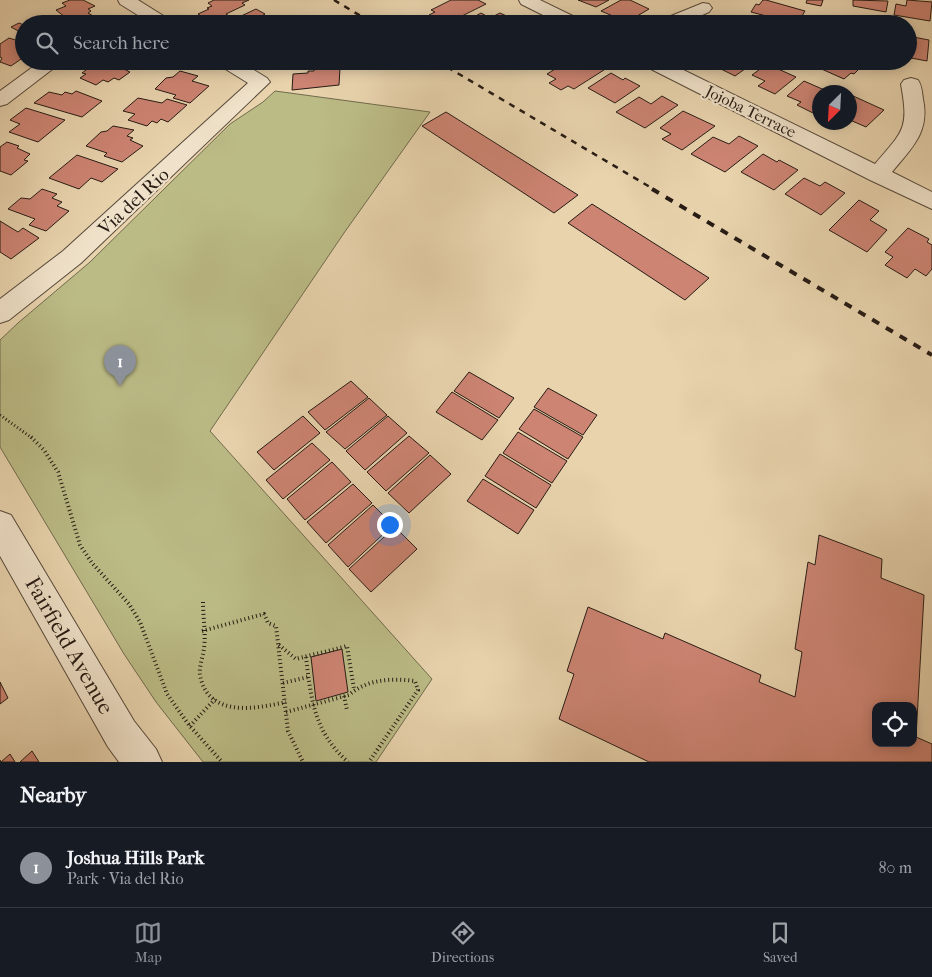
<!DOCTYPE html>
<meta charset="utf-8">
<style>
:root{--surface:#171b24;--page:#242831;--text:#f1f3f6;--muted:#9ea1a6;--line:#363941;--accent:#8c9099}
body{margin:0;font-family:"IM FELL French Canon",serif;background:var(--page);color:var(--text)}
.controls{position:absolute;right:15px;bottom:15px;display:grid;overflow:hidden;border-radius:10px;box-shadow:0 2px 12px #0003}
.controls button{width:45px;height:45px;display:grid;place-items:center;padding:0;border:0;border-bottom:1px solid var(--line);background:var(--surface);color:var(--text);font:25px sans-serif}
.compass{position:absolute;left:812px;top:85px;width:45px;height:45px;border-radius:50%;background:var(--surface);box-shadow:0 2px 12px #0003;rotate:204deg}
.you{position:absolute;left:389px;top:524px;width:18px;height:18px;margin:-12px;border:4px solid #fff;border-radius:50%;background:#1a73e8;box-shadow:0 0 0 8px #1a73e833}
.badge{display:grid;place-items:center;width:32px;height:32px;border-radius:50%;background:var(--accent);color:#fff;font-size:16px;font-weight:700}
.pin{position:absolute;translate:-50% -41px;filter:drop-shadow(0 1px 2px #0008)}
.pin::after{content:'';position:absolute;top:26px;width:18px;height:15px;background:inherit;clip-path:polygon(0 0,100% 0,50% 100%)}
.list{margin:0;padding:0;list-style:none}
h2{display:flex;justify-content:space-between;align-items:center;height:65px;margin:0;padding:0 20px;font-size:21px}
h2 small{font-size:16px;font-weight:400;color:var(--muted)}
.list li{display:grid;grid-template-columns:32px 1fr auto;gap:15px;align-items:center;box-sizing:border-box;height:80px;padding:0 20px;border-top:1px solid var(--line)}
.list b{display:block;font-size:19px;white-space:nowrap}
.list p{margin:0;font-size:16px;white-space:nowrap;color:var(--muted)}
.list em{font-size:16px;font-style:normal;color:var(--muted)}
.icon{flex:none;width:28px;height:28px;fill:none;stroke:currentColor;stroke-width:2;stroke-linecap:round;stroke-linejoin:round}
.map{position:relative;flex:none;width:932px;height:762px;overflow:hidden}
.search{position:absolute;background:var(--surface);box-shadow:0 2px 12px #0003;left:15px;right:15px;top:15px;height:55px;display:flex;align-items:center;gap:12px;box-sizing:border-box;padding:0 18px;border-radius:28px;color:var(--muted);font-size:19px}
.sheet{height:145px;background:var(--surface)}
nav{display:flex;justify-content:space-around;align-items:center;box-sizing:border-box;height:70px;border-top:1px solid var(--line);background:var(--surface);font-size:14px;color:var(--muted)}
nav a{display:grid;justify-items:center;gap:2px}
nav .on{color:var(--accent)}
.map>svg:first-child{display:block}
.green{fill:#bbbb86;stroke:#706b4d}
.building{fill:#cd8473;stroke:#261b14;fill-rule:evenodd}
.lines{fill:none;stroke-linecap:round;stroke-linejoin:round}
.street-casing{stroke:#56493a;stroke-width:2}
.path-far1{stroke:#261b14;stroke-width:3;stroke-dasharray:1 2.5;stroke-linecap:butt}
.path{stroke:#261b14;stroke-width:4;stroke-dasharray:1 3;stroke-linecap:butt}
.street{fill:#f0e2ca;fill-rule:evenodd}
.rail-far1{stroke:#261b14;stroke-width:2.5;stroke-dasharray:6 6;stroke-linecap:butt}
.rail{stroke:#261b14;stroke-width:4;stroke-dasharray:8 8;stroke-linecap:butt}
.labels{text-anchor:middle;stroke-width:4.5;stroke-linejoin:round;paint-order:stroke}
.far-street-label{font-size:16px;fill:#261b14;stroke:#f0e2ca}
.street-label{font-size:19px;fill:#261b14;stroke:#f0e2ca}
.near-street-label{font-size:22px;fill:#261b14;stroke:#f0e2ca}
</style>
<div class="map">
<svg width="932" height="762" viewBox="0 0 932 762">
<rect width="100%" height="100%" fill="#e8d3ad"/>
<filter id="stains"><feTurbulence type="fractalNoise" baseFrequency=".004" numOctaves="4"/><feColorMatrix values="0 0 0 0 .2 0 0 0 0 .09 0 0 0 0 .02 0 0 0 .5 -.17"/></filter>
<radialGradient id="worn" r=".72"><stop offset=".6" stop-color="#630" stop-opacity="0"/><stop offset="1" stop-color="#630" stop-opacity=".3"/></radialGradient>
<path class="green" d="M275 91 430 112 344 233 210 431 432 679 376 762H203L156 702 124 654 0 447V340L18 323 90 262 230 124 263 102Z"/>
<path class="building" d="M70 0H83L95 6 88 9 91 11 88 13 95 17 80 24H74L70 21 56 10 66 6 62 3Z
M214 0H249L242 3 245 5 226 14 229 16 213 23 198 14 209 9 207 8 212 6 208 3Z
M451 0H478L486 4 452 21 445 17 438 21 429 15 435 12 431 10Z
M578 0H609L596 7Z
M621 0H630L649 9 627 22 601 11Z
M763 0H766L805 11 797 24 751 12 756 4 759 5Z
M807 0H823L821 6 806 3Z
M853 0 888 1 886 12 853 6Z
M907 0 932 2 930 21 894 15 896 4 906 6Z
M256 9 265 14 260 17 268 22 265 24H217L233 16 237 18Z
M481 13 490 18 500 13 513 19 505 24H461Z
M43 16 60 24H27Z
M286 18 295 23 274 24 280 22Z
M19 23 24 25V34L11 27Z
M908 36 929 40 927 61 911 58V54L908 53Z
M9 38 22 42 18 44 24 46 22 48 24 49V57L11 66 0 62 2 58 0 57V44Z
M90 61H107L130 72 119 80 114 78 108 82 103 80 96 85 80 78 86 74 82 73 86 70 80 67Z
M135 61H158L148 67Z
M568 61H594L607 68 574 89 568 86 561 90 549 83 556 79 547 74Z
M756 61 735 76 719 68 729 61Z
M811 61H853L862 66 854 74 851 73 844 79 808 63Z
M767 64 796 77 775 94 758 86 765 81 752 75Z
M328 65 340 68 339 85 292 90 293 74 308 73V71H314L315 66Z
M180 71 198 76 192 81 209 86 190 103 173 98 176 95 155 89 166 78 173 77Z
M611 73 623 80 625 78 640 86 615 103 588 88Z
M804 81 829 92H820V109L815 114 797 105 801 102 787 96Z
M76 91 102 101 82 117 34 103 49 92 62 95 65 92 72 94Z
M851 95 884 110 866 127 850 120Z
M662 96 678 105 645 128 616 112 639 97 651 104Z
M138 98 162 103 167 99 187 105 168 122 161 119 157 123 152 121 147 126 128 120 135 114 123 111Z
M26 108 65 120 38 142 9 132 20 124 10 120Z
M683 111 715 126 682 150 662 139 671 134 660 128Z
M446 112 578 195 554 213 422 126Z
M113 126 134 130 127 136 133 138 130 140 143 146 122 162 104 156 107 153 86 146 101 132 107 131Z
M739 136 758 146 725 172 691 154 713 137 729 144Z
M7 142 19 146 17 148 30 154 24 160 28 161 11 175 0 171V147Z
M763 154 777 162 779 160 798 170 774 190 741 172Z
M77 155 118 169 102 182 91 178 79 189 49 178Z
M804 178 820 186 825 182 845 193 821 215 785 194Z
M42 189 57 194 52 198 62 202 57 206 69 211 46 231 29 225 35 219 8 209 21 198 30 199Z
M859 200 879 211 870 220 887 230 867 252 829 230Z
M592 204 709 278 685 300 568 223Z
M0 221 18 232 23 228 39 238 11 259 0 252Z
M908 228 929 239 927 242 932 245V269L926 276 915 269 907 278 885 265 893 257 885 252Z
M469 372 514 398 499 418 454 391Z
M351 381 368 397 325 430 308 412Z
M548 388 597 415 583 435 534 407Z
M452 392 498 420 482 440 436 412Z
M369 398 387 415 345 449 326 432Z
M534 409 583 437 568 459 519 429Z
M303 416 320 433 274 470 257 452Z
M388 416 407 433 365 470 346 451Z
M518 432 567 461 552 483 503 453Z
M409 436 429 453 386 491 367 472Z
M312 443 330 460 283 499 266 480Z
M500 454 551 485 536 508 485 476Z
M430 455 451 474 409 513 388 493Z
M332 462 351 482 305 520 287 499Z
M483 479 534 510 518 534 467 501Z
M353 484 372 503 326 543 307 522Z
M373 505 393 525 348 567 328 545Z
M395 527 417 549 371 592 349 569Z
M819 535 882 559 881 578 924 595 916 737 932 744V762H649L559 719 574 674 567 671 588 607 663 639 665 633 761 675 759 682 795 697 802 652 795 649 808 562 815 565ZM876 706H913V743H876Z
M342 649 348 692 316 701 311 657Z
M0 682 8 698 0 704Z
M32 751 39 762H20Z
M10 754 15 762H0V760L1 762Z"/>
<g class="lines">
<defs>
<path id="street" d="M118 0H138L170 20 173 24H152L120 4Z
M519 0H540L581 20 584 24H561L521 4Z
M703 3 709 4 712 8 709 12 682 24H658L661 20Z
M41 61H63L7 104 0 106V91Z
M217 61H239L267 78 270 82 81 263 9 320 0 323V299L63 251 248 83 219 65Z
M641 61H665L875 164C904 130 909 129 901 84L904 80 911 78 918 80C922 86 922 92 923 99 930 132 912 148 892 172L932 192V209L870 180 643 65Z
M0 511 11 515 134 721 156 749 162 762H119L108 747 0 556Z"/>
</defs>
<use href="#street" class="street-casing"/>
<path class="path-far1" d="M0 415 32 438"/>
<path class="path" d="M31 437 44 450 58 472 80 545 92 563 129 604 140 622 167 694 189 725 222 762
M203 602C203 617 206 633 204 648 203 657 199 666 200 675 208 718 255 709 286 702
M202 631 264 614 268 623 276 626 288 731 303 762
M279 645 296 659 347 646 354 689
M306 657C311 699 314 732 348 762
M283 683 308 677
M344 696 347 710
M286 712 349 695C367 679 392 678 415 681L418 690 369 762
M190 726 215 699"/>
<use href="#street" class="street"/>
<path class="rail-far1" d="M334 0 374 24
M437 61 655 190"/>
<path class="rail" d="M652 189 932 355"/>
</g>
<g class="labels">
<g class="far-street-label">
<text transform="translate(751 111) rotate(26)" y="6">Jojoba Terrace</text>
</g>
<g class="street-label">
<text transform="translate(133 201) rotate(-43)" y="7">Via del Rio</text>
</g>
<g class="near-street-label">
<text transform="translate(70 645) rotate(60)" y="8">Fairfield Avenue</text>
</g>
</g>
<rect width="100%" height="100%" filter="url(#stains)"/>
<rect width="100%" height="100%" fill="url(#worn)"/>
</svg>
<div class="controls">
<button><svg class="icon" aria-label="locate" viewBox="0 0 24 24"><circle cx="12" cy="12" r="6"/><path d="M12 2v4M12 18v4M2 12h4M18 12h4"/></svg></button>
</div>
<svg class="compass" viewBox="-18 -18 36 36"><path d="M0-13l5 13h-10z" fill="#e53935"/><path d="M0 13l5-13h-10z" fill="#9ea1a6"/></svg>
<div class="you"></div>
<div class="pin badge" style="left:120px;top:386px">1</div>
<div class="search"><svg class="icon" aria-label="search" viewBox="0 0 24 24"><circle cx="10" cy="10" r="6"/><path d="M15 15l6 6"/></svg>Search here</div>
</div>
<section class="sheet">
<h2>Nearby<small></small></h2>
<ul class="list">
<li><span class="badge">1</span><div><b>Joshua Hills Park</b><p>Park · Via del Rio</p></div><em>80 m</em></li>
</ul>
</section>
<nav>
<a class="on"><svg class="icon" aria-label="map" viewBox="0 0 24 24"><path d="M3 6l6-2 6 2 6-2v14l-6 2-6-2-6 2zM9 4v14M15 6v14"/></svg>Map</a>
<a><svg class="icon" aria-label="directions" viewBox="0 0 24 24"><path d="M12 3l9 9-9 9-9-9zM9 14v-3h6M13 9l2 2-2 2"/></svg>Directions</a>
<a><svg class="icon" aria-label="saved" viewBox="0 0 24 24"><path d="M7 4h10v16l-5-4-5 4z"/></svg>Saved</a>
</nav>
